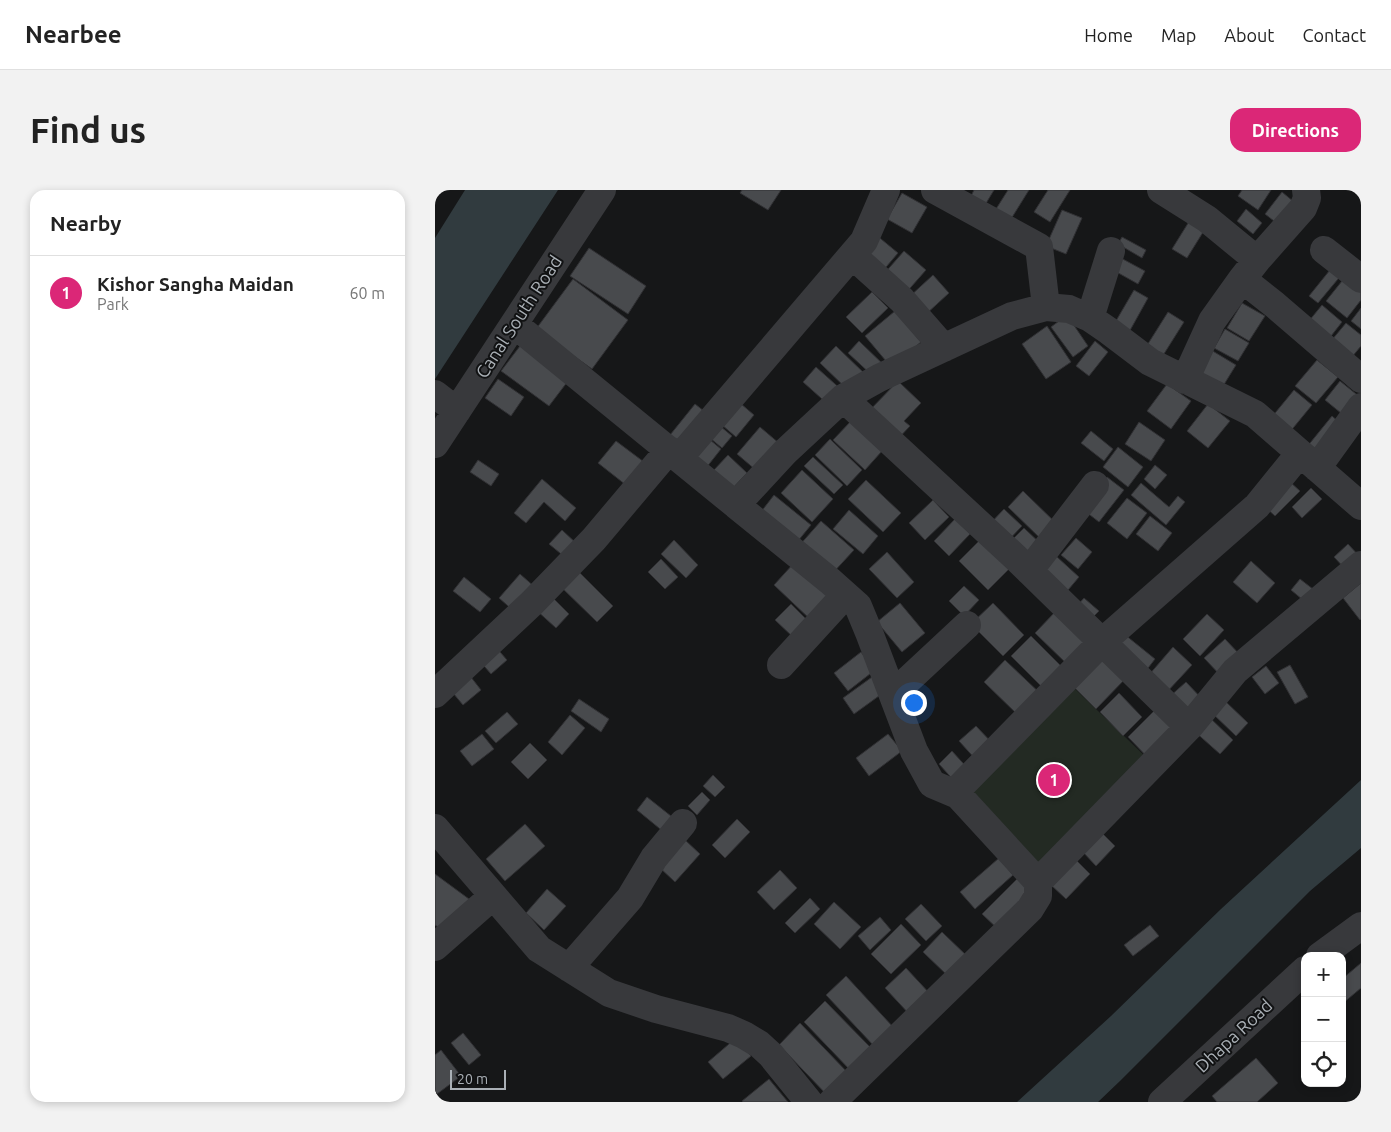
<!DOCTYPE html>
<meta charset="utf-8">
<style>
:root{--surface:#fff;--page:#f2f2f2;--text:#222;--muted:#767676;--line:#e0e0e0;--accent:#db2777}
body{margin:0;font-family:Ubuntu,sans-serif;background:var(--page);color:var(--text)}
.controls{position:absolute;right:15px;bottom:15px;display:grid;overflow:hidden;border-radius:10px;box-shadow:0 2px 8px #0003}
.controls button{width:45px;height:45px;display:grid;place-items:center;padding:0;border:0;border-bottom:1px solid var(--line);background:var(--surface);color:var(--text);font:25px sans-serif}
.scale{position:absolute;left:15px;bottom:12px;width:56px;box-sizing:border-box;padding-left:5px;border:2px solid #aab0b6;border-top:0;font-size:14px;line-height:18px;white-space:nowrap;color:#aab0b6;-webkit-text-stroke:4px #111213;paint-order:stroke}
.you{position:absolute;left:478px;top:512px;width:18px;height:18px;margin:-12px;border:4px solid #fff;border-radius:50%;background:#1a73e8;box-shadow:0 0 0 8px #1a73e833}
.badge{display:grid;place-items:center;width:32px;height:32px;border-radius:50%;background:var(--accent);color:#fff;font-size:16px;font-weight:700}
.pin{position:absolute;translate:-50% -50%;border:2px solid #fff;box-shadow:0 1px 5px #0006}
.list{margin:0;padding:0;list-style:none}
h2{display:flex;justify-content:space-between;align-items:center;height:65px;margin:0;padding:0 20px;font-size:21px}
h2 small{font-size:16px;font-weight:400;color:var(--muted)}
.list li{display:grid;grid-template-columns:32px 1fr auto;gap:15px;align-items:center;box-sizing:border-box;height:75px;padding:0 20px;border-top:1px solid var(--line)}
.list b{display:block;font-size:19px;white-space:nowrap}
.list p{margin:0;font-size:16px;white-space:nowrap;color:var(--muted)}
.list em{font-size:16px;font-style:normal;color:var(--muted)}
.icon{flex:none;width:28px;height:28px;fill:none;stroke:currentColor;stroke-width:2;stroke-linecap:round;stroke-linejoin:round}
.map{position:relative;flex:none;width:926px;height:912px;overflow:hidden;border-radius:15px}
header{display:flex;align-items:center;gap:30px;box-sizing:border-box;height:70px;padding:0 25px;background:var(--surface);border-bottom:1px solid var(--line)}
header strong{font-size:24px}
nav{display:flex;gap:28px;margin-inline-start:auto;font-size:18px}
.intro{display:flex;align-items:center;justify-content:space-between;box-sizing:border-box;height:120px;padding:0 30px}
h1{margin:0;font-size:35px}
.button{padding:12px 22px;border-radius:15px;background:var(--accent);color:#fff;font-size:18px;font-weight:700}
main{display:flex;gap:30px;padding:0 30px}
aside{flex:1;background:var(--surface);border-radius:15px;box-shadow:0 2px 8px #0003}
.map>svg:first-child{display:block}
.green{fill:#232a23}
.water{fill:#313b3f}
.building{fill:#484a4d;stroke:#313134}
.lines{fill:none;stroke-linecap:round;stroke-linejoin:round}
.minor{stroke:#38393c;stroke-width:28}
.labels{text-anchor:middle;stroke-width:4;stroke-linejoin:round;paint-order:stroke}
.street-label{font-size:18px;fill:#aab0b6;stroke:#111213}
</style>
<header>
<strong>Nearbee</strong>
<nav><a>Home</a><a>Map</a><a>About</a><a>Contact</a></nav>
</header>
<div class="intro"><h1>Find us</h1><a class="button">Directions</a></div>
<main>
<aside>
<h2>Nearby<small></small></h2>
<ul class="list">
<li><span class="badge">1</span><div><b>Kishor Sangha Maidan</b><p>Park</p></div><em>60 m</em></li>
</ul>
</aside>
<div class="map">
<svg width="926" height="912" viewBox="0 0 926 912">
<rect width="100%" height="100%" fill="#161718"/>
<path class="green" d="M635 494 715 571 605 690 525 603Z"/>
<path class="water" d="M30 0H123L0 189V48Z
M926 590V658L875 701 685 891 663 912H582L676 826 786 719Z"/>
<path class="building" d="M307 0H346L333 20 305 3Z
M539 0H559L550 15 536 6Z
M573 0H594L576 29 561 19Z
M613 0H635L615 32 599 22Z
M807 0H836L823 20 803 6Z
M847 2 865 17 848 38 830 24Z
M467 3 492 17 477 43 452 29Z
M811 19 827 33 818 44 802 31Z
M627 20 647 28 631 64 611 56Z
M755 30 770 39 752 68 737 59Z
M440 44 463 63 446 83 423 64Z
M687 47 711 60 707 68 683 54Z
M154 58 211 96 193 124 135 86Z
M469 61 491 80 469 105 447 86Z
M684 67 710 81 703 94 678 80Z
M899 75 908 83 883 113 874 106Z
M498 85 514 103 489 126 473 108Z
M911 86 926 97V110L912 128 891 111Z
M138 89 193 130 157 179 101 139Z
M699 100 713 108 693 144 678 136Z
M437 102 453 118 427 143 411 127Z
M807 113 830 126 814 151 792 138Z
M887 115 907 132 889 155 869 137Z
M926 118V139L916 131Z
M460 121 486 152 456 177 430 146Z
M733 122 749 132 727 167 711 157Z
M632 125 653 156 638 167 616 137Z
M911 133 926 145V156L912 173 891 157Z
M612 136 636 172 611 189 587 154Z
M790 139 814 153 803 171 779 158Z
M424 151 451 177 440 188 413 163Z
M660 151 673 162 654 186 641 176Z
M85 156 133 191 114 216 66 181Z
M401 156 430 184 414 201 385 173Z
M776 160 801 175 785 201 760 185Z
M882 170 903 187 881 213 860 196Z
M381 177 409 202 396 217 368 192Z
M63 189 89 207 76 226 50 208Z
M463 191 486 213 469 231 475 236 460 252 431 224Z
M905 191 926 208 912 228 890 210Z
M732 194 756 211 736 239 712 221Z
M859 200 877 215 854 243 836 228Z
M298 207 319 225 301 247 280 229Z
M260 214 274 225 245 261 231 250Z
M773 214 795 231 773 258 752 241Z
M897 226 906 234 880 265 871 258Z
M279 231 297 246 287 258 269 243Z
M416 231 447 261 430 280 398 250Z
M704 232 730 250 716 271 690 254Z
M325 237 345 254 322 281 302 264Z
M656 241 678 259 669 271 646 253Z
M268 244 286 259 271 278 253 264Z
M395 249 427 280 412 296 380 265Z
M181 251 209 272 191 295 163 273Z
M683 257 708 277 693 297 668 277Z
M293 265 312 283 297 299 278 281Z
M378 267 408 295 399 304 369 276Z
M43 270 64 284 56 296 35 282Z
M720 275 732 285 720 299 709 289Z
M367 280 398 309 377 332 346 303Z
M672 287 689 300 664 332 646 318Z
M107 289 141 318 130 331 109 312 91 333 79 323Z
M431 290 466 323 448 342 413 309Z
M854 291 865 301 840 326 829 316Z
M706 293 734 317 743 306 750 312 731 335 696 305Z
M876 298 887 309 867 328 857 317Z
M588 301 625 337 610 353 573 317Z
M339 305 376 335 358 357 322 327Z
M692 308 712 323 692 349 672 333Z
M498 310 514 327 490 350 474 333Z
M569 319 587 336 569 355 551 338Z
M414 320 443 346 428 364 398 339Z
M715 326 737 343 723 361 701 344Z
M520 329 535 344 514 366 499 351Z
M386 331 419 360 395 386 362 358Z
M589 338 607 355 589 374 571 356Z
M127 340 142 354 131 368 114 354Z
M641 348 657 362 643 379 626 365Z
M546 349 575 378 553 400 524 371Z
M239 350 263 375 251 388 226 364Z
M913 354 926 368 913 382 899 367Z
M452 362 479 392 462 408 434 379Z
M621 366 644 387 628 406 604 385Z
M226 369 243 387 230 399 213 382Z
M816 371 840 393 822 413 798 392Z
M359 373 398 408 377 431 339 395Z
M140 378 178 416 162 432 123 394Z
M85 384 102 399 81 423 64 408Z
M29 387 56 409 45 422 18 401Z
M865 389 883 403 874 415 856 400Z
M926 393V429L925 430 908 408Z
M529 396 544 410 529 426 514 411Z
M114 404 134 424 121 438 100 419Z
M649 408 664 421 654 431 640 418Z
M465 413 490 443 467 462 442 432Z
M558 413 589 445 568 466 536 434Z
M356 414 374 432 359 448 340 430Z
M620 422 655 456 635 477 600 443Z
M772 424 789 440 765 466 748 449Z
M689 444 720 469 710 482 678 458Z
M596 446 630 480 610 500 576 466Z
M790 449 808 468 787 487 769 468Z
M59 455 72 470 56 484 43 469Z
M738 457 757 475 731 503 713 486Z
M426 462 440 480 413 501 399 483Z
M671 464 693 486 661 519 639 497Z
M570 470 609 507 587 529 549 492Z
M855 475 873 507 860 514 842 482Z
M831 476 844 493 830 504 817 487Z
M32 482 46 500 28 515 13 497Z
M437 487 448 503 419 524 408 508Z
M751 492 771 513 753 529 733 508Z
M684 503 707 527 688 546 665 522Z
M144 509 174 529 166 542 136 521Z
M789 510 813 533 801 546 777 523Z
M721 519 746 544 717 572 693 547Z
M72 522 83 534 61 553 50 541Z
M135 525 150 538 127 565 113 552Z
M772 525 798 550 785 564 758 540Z
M541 536 560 556 543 572 524 551Z
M47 544 59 559 37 576 25 561Z
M453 544 467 561 434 586 421 568Z
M95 553 112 570 93 589 76 572Z
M517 561 536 582 522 594 504 574Z
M278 585 290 597 280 607 268 596Z
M267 602 275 610 262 625 253 616Z
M212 607 241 630 230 643 202 620Z
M302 629 315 642 290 668 277 655Z
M90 634 110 656 70 691 51 669Z
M666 642 680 656 661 676 647 661Z
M249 649 265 664 240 692 224 677Z
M564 668 578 685 540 719 525 702Z
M640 669 655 684 631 709 616 695Z
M345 680 362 698 339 720 322 702Z
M0 684 34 709 10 742 0 735Z
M584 687 601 705 565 741 547 724Z
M112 699 131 716 109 740 91 723Z
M375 708 385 719 360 743 350 733Z
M399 712 426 737 405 759 379 734Z
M486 714 507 736 491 751 470 729Z
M445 727 456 740 435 760 423 746Z
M466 734 486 755 456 784 436 764Z
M715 735 724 746 698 766 689 755Z
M507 742 533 767 514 787 488 762Z
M926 773V798L907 814V789Z
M471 778 497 806 476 826 450 798Z
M411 786 459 838 439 856 391 805Z
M390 811 438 860 416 881 369 832Z
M365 833 415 885 393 906 344 855Z
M28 843 46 865 34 875 16 853Z
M301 848 316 866 288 889 273 872Z
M6 860 26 886 2 904 0 901V865Z
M821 868 843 893 822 912H782L777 906Z
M334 889 353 912H308L307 911Z"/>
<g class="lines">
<path class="minor" d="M500 0 604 57 611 117
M726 0 772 29 822 70 807 89 840 115 926 189
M889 60 926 89
M417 65 467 110 509 158
M822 70 868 18 872 8 871 0
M655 128 676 61
M79 134 301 315 350 262 408 208 444 188 577 126 611 117 634 119 655 128 674 141 715 172 820 224 926 316
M750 190 777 131 807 89
M0 204 22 221
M408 208 580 367 754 537
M0 254 167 0
M244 268 429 51 451 0
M882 278 926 217
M301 315 395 391 423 416 435 445 479 561 497 594 523 605 603 692V706L595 719 397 912
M594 381 660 295
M346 475 410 405
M0 504 97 413 159 349 234 260
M458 504 532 435
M519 603 667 452 822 316 865 263
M0 638 104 759 174 803 221 819 293 838 309 845 324 854 336 865 374 912
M603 692 754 537 800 481 926 375
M0 757 58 706
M885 766 926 736
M134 778 195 708 219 668 248 633
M727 912 870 780"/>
</g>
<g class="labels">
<g class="street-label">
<text transform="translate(84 127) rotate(-57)" y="6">Canal South Road</text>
<text transform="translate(799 846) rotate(-43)" y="6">Dhapa Road</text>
</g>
</g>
</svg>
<div class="controls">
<button>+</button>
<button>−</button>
<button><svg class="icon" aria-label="locate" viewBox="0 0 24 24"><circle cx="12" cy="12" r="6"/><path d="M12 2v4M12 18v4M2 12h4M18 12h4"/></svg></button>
</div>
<div class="scale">20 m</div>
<div class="you"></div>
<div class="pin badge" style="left:619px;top:590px">1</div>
</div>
</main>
